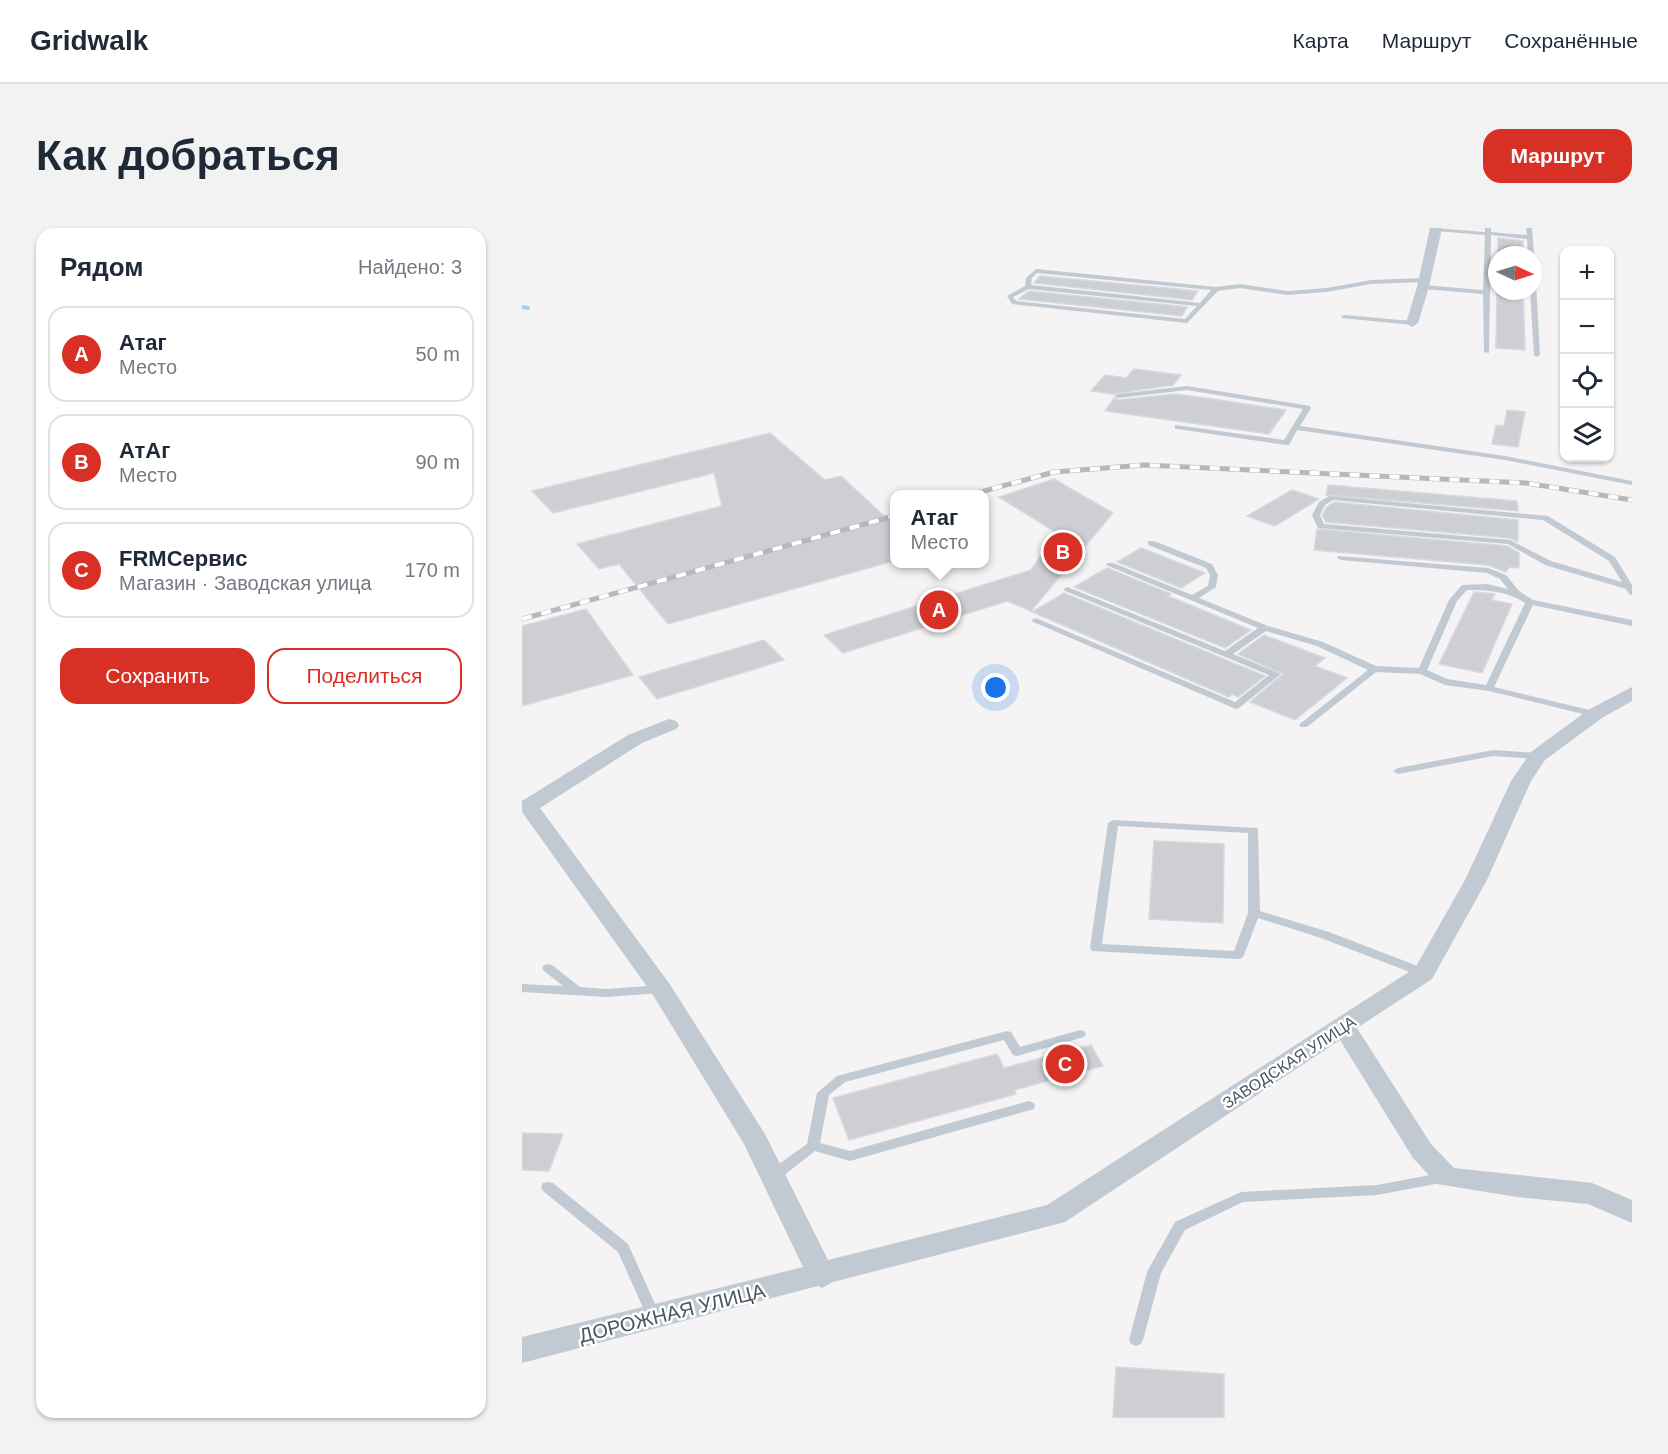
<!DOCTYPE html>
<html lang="ru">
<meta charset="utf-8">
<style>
:root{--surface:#fff;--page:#f2f2f3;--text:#1f2937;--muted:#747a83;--line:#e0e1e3;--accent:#d93025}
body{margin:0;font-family:Arial,sans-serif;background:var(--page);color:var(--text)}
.controls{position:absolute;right:18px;top:18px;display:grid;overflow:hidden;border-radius:12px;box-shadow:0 2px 4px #0004}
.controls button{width:54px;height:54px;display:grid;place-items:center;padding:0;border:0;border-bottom:2px solid var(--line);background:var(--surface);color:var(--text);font:30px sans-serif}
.compass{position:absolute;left:966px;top:18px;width:54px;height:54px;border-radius:50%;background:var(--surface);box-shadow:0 2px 4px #0004;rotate:94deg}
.you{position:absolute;left:474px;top:460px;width:21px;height:21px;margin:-15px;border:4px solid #fff;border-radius:50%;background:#1a73e8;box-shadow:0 0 0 9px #1a73e833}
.badge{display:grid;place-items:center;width:39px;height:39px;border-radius:50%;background:var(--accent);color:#fff;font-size:20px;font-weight:700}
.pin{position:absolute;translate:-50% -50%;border:3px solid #fff;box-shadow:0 2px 6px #0006}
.popup{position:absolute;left:368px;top:262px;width:99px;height:78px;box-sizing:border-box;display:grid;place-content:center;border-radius:12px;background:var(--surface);filter:drop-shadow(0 2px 4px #0005);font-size:20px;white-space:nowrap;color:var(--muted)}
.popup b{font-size:22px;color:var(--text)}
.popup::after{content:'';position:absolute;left:50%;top:100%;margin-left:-12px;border:12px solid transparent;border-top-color:var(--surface)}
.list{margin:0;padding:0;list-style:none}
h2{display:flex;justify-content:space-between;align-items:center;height:78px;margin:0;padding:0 24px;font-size:26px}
h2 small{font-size:20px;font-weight:400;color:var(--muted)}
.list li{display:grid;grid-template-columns:39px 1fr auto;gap:18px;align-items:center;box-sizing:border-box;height:96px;margin:0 12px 12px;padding:0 12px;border:2px solid var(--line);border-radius:18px}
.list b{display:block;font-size:22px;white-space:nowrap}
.list p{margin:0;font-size:20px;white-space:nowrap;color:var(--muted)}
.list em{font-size:20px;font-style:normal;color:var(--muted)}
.actions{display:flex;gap:12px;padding:18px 24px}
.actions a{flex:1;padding:14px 0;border:2px solid var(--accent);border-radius:18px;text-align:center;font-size:21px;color:var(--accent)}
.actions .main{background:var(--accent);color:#fff}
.icon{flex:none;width:33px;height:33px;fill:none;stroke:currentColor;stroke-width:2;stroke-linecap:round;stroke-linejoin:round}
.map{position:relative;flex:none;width:1110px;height:1190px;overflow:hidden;border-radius:18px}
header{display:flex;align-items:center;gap:36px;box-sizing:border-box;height:84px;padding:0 30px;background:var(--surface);border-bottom:2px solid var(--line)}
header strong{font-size:28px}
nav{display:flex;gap:33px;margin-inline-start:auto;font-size:21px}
.intro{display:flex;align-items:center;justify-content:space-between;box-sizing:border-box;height:144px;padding:0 36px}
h1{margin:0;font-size:42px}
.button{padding:15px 27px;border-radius:18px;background:var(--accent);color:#fff;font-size:21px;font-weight:700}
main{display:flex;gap:36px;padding:0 36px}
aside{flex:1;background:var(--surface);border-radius:18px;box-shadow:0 2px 4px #0004}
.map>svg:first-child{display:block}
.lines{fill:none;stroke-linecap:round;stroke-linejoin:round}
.stream{stroke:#90daee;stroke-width:4}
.building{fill:#cdcfd5;stroke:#d7d9de;stroke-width:1.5}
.service{fill:#c1cad2;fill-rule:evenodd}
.minor{fill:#c1cad2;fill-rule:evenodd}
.rail-casing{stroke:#b5b8bd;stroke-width:5}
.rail{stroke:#fff;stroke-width:4;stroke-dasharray:10;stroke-linecap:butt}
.labels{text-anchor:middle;stroke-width:5;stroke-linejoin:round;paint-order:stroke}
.street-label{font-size:16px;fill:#4a5661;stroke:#fff}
.near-street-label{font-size:20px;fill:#4a5661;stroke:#fff}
</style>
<header>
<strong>Gridwalk</strong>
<nav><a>Карта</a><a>Маршрут</a><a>Сохранённые</a></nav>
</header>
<div class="intro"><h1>Как добраться</h1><a class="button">Маршрут</a></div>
<main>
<aside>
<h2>Рядом<small>Найдено: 3</small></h2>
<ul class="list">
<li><span class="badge">A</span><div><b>Атаг</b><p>Место</p></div><em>50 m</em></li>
<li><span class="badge">B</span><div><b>АтАг</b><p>Место</p></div><em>90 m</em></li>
<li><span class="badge">C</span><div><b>FRMСервис</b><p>Магазин · Заводская улица</p></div><em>170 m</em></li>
</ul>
<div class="actions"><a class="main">Сохранить</a><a>Поделиться</a></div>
</aside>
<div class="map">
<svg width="1110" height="1190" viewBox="0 0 1110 1190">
<rect width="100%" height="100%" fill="#f5f3f3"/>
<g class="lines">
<path class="stream" d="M0 79 6 80"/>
</g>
<path class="building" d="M976 10 1001 13V27H976Z
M518 48 676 63 670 72 512 55Z
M507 63 665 79 660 88 497 71Z
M975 63H1001L1003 122 974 120Z
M612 141 659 147 651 157 591 166 569 163 583 147 604 150Z
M653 166 691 171 764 182 747 206 583 183 592 170 596 172Z
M985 182 1003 184 996 219 970 216 974 197 982 198Z
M248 205 303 252 319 248 372 297V333L146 396 97 336 77 341 55 316 200 278 192 245 31 285 10 263Z
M532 251 591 285 509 383 485 373 321 425 302 407 509 342 535 305 477 269Z
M806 257 995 273 996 283 804 267Z
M770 262 797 271 753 298 725 288Z
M812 274 996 292V314L988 310 804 294 800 287 805 279Z
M795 301 985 318 997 325V340L987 339 984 344 966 337 792 322Z
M619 320 683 345 659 360 595 334Z
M585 340 649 366 646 368 729 402 703 420 552 359Z
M952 364 973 366 969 372 990 376 960 445 917 436Z
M542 365 743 448 716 469 710 466 707 469 510 384Z
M64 381 111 447 0 478V398Z
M742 407 803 430 793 438 825 450 773 492 728 474 761 446 716 426Z
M242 412 262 432 135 471 117 449Z
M632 613 702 616 701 695 627 691Z
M569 817 581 838 492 862 494 866 327 912 311 870 475 826 482 840Z
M0 905 41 906 27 943 0 942Z
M594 1139 702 1146V1190H591Z"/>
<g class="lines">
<path class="service" d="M912 0 963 4V0H969V4L1005 7 1004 0H1010L1012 27 1011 28 1006 27 1005 11 969 7 967 125 962 124 961 66 901 61 898 59 901 57 961 62 963 7 914 3Z
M514 41 694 59 718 56 765 63 805 60 849 52 903 50 906 52 903 54 849 56 805 64 765 67 718 60 696 63 665 95 490 76 485 68 503 58 504 50ZM515 45 689 62 678 75 509 57 510 50ZM507 61 675 78 663 91 494 73 491 69Z
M1011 53 1014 55 1018 127 1015 129 1012 127 1008 63H1011Z
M822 87 890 93 893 95 890 97 820 90 819 89Z
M665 158 788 178 789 180 778 198 983 228 1110 253V257L983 232 775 202 767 217H764L656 201H653V197L762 212 781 181 665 162 596 170 592 168 596 166Z
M807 268 1026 288 1093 329 1110 357V367L1107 366 1104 361 1023 337 986 316 796 300 790 287 797 274ZM811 272 1021 292 1087 333 1100 354 1029 333 988 312 802 296 798 287 803 277Z
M626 313H632L690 336 696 347 694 359 677 370 746 398 801 414 854 438 897 440 927 372 940 357 965 356 986 361 978 351 965 345 819 332 815 330 816 328 966 340 984 347 997 363 1011 372 1110 392V398L1011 377 972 459 1076 484 1078 486 1076 488 1073 489 967 463 923 457 898 446 854 444 785 499H779L777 497 779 495 846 442 795 418 744 403 711 426 759 446 717 480 714 481 509 393 513 390 516 391 713 474 747 447 541 362 545 359 548 360 703 423 736 400 584 337 585 335H591L670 367 686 358 688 347 684 340 626 317ZM945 362C966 362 985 363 1003 375L964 457 925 451 905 442 935 373Z
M971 522 1016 525 1021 528 1016 531 971 528 876 546 871 543 876 540Z
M591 592 735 600 736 602 738 683 807 704 906 742 908 745 906 748H898L799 710 736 690 722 727 720 730 716 731 570 723 568 720 586 595ZM596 598 726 605V685L712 723 580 716Z
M26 736 30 737 58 759 84 761 139 757 143 758 145 761 143 764 139 765 84 769 0 764V756L41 758 22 743 20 740 22 737Z
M558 802 562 803 564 806 562 809 495 828 491 827 482 812 323 854 307 867 298 915 328 923 507 873 512 875 513 878 512 881 328 933 293 923 256 952 251 953 246 952 244 948 246 944 285 916 295 865 315 848 485 803 489 804 498 819Z
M924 944 929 945 931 949 929 953 855 967 721 974 663 1002 639 1045 621 1112 619 1116 614 1118 609 1116 607 1112 625 1044 653 994 719 964 855 957Z
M26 954 31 955 106 1016 139 1089 137 1093 132 1095 127 1093 96 1024 21 963 19 959 21 955Z"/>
<path class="minor" d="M908 0H920L907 59 896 95 890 99 884 95 895 59Z
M1110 459V473L1080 490 1023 532 1009 553 965 652 910 751 835 800 909 916 932 940 1070 955 1110 972V995L1066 976 995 969 915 956 891 930 818 812 543 994 311 1054 300 1060 296 1058 0 1135V1109L281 1039 222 916 131 767 0 584V573L106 507 147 491 154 493 157 497 154 501 120 515 18 580 147 755 243 906 306 1032 525 977 893 740 943 652 989 553 1009 524 1066 482Z"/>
<defs>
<path id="rail" d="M451 266 532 244 622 237 1004 255 1110 272
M0 391 372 288"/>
</defs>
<use href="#rail" class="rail-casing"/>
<use href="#rail" class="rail"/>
</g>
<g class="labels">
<g class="street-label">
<text transform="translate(767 834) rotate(-33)" y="6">ЗАВОДСКАЯ УЛИЦА</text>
</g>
<g class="near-street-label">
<text transform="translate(150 1085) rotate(-14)" y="7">ДОРОЖНАЯ УЛИЦА</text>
</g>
</g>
</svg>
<div class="controls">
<button>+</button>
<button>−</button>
<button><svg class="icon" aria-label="locate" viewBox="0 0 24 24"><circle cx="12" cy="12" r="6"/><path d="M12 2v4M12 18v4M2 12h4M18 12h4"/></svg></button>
<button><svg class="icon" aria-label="layers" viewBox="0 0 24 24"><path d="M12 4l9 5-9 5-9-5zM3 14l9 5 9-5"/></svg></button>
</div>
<svg class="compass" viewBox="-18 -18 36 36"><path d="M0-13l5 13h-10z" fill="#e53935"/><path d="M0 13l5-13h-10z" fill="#747a83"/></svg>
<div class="you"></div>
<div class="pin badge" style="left:417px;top:382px">A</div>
<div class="popup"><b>Атаг</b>Место</div>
<div class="pin badge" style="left:541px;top:324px">B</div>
<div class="pin badge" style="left:543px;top:836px">C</div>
</div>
</main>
